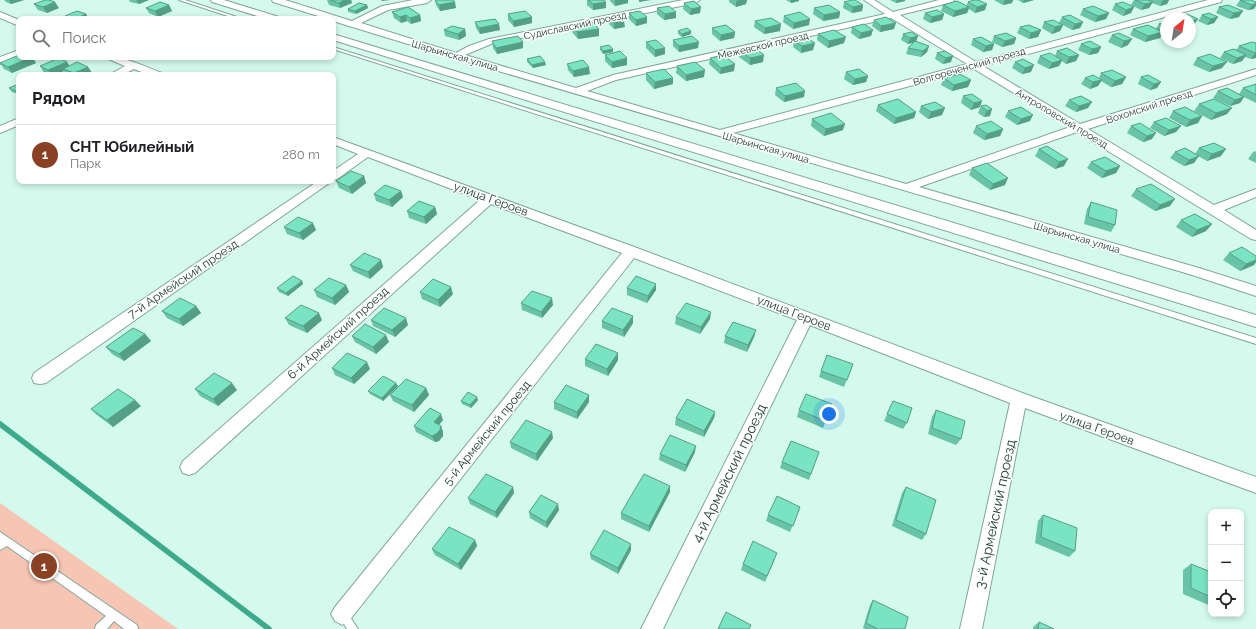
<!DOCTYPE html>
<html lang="ru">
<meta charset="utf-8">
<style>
:root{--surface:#fff;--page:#f2f2f2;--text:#202124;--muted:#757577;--line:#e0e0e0;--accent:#894023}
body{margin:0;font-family:Raleway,sans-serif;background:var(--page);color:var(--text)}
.controls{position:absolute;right:12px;bottom:12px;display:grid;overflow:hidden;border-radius:8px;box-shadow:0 2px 6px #0003}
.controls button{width:36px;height:36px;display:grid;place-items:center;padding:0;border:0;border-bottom:1px solid var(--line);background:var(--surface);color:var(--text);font:20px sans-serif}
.compass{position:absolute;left:1160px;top:12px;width:36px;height:36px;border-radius:50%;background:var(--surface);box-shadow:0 2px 6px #0003;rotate:30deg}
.you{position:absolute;left:829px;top:414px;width:14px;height:14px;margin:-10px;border:3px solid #fff;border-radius:50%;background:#1a73e8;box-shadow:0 0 0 6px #1a73e833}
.badge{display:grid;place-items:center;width:26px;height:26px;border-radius:50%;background:var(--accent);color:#fff;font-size:13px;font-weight:700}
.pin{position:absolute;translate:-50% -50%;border:2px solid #fff;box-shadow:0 1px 4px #0006}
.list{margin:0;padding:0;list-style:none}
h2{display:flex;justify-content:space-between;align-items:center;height:52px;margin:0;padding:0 16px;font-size:17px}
h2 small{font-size:13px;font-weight:400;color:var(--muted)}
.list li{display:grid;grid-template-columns:26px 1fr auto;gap:12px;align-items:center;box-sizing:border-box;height:60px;padding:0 16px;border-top:1px solid var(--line)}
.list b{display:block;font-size:15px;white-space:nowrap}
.list p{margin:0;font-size:13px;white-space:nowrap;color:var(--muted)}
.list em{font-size:13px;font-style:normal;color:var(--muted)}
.icon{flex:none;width:22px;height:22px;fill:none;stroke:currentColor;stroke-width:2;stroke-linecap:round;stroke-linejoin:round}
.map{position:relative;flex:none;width:1256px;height:629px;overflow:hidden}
.search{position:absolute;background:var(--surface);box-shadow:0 2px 6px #0003;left:16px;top:16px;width:320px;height:44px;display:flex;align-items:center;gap:10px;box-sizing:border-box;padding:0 14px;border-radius:8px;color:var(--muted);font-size:15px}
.panel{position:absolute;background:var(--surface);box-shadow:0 2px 6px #0003;left:16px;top:72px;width:320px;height:112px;border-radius:8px}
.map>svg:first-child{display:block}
.green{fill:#f6c5b3}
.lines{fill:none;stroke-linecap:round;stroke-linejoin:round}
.stream{stroke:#3daa8b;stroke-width:5.5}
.lane-casing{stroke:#81a699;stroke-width:2}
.street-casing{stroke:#81a699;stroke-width:2}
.lane{fill:#fff;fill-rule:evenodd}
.street{fill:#fff;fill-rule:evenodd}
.wall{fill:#69c3a6}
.shaded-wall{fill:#559f87}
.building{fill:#7ae3c1;stroke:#559f87}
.labels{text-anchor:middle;stroke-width:3;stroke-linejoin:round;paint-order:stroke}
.far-street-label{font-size:10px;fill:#2a3934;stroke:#f8fffc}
.street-label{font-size:12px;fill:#2a3934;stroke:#f8fffc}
.near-street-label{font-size:14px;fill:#2a3934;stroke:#f8fffc}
</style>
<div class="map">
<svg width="1256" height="629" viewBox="0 0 1256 629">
<rect width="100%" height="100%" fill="#d3faec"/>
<path class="green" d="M0 503 178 629H0Z"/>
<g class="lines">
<path class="stream" d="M0 424 269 629"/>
<defs>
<path id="lane" d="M179 0H185L243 19H237Z
M333 47 1256 338V344L333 49Z
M0 532 137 625 138 629H124L114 621 107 629H95L96 625 106 616 7 546 0 550Z
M343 609 346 611 358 629H347L338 614 340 611Z"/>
<path id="street" d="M211 0H224L279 17 281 19H267L212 2Z
M272 0H285L352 21 382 6 413 0H431L427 3 388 10 361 23 456 53 469 46 489 39 683 0H700L696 3 491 44 465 55 576 88 613 75 885 14 864 0H874L893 12 939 0H954L953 2 900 15 976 62 1208 0H1222L1221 2 983 66 1080 124 1256 69V75L1088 129 1214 205 1256 189V197L1224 210 1256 230V240L1251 239 1077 132 919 187 1199 268 1256 286V296L1189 274 454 58 349 26 333 21V19H328L273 2ZM891 18 967 64 720 130 587 91 616 80ZM974 69 1070 127 906 184 733 133Z
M0 12 19 20V26L0 18Z
M333 34 1256 315V327L333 40Z
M19 50V57L0 64V57Z
M106 57C127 57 143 66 162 73L163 75H149L134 69 122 75H109L125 66 108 59Z
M19 118V125L0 133V126Z
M333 137 637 248 1025 394 1256 477V493L1025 408 982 629H960L1010 403 810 325 663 629H641L797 320 634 258 349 621 342 625 335 621 331 614 335 607 622 253 491 204 195 473 189 475 183 473 180 467 183 461 480 200 368 157 337 179 333 180V171L358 154 333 144Z
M318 181H332L46 383 40 384 34 383 32 378 34 373Z"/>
</defs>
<use href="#lane" class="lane-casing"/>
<use href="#street" class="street-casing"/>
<use href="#lane" class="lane"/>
<use href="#street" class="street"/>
</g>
<path class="wall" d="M4 0H24L11 4 6 2Z
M129 0H149L139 4 130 2Z
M327 0H351L352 3 340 8 329 5Z
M435 0H453L456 8 440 11 436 5Z
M587 0H604L606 8 593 10 587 5Z
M610 0H628V3L615 6 610 1Z
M729 0H747L746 4 736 7 729 2Z
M786 0H799V1L791 3Z
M890 0H905V1L896 3Z
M994 0H1013L1012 3 1003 5Z
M1018 0H1034L1023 3Z
M1134 0H1148L1150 1V0H1169L1167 4 1160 6 1152 3 1149 8 1141 10 1131 5Z
M1240 0H1251L1254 9 1248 10 1236 6Z
M844 2 863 5 862 11 852 13 843 8Z
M968 2 985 10 975 13 969 9 967 13 953 17 941 11 943 5 966 6Z
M684 3 700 13 690 15 683 9Z
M34 4 59 8 47 13 38 10Z
M1115 4 1134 7 1131 13 1123 16 1112 10Z
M169 5 172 11 158 17 149 13 146 8Z
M367 5 368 8 356 14 348 12V9Z
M1228 5 1239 17 1230 19 1216 13 1219 7Z
M657 8 676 18 664 20 657 14Z
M814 8 840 12 839 18 823 21 813 14Z
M1083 9 1109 13 1106 19 1095 22 1080 15Z
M392 12 420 15 421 21 411 24 407 21 401 23 394 18Z
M629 13 647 23 636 26 629 19Z
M925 13 944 14 942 20 930 23 923 19Z
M86 14 89 19H67L65 16Z
M508 14 532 17V23L514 27 508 20Z
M1202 15 1218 17 1214 23 1207 25 1198 21Z
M784 16 809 25 793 29 783 22Z
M608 17 625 27 614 29 608 23Z
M1062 17 1083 22 1080 28 1072 30 1063 25 1060 31 1052 34 1042 28 1044 22 1059 23Z
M874 20 894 29 880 32 872 26Z
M755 21 780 31 764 34 754 27Z
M475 22 500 30 480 34 476 28Z
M1166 22V35L1162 34 1160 38 1145 42 1130 35 1133 29H1156L1159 24Z
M572 26 599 29V36L578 39 572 32Z
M852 27 871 36 859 39 851 33Z
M1020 27 1041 30 1038 37 1029 39 1017 33Z
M712 28 735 32 734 38 720 41 712 34Z
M465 29 466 36 459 40 445 36 444 30Z
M678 31 691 34 682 37 678 34Z
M1119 33 1128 45 1121 48 1108 42 1112 35Z
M818 34 844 43 828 48 817 40Z
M903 34 916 42 929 46 927 52 921 57 906 54 908 48 913 43 908 44 901 40Z
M994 36 1016 38 1014 44 1002 47 992 42Z
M973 39 994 44 992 50 983 52 971 45Z
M673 40 698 48 679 52 673 46Z
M492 41 523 42V48L497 54 493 48Z
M794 41 813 50 801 53 793 47Z
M646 42 665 48V54L655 57 646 48Z
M1256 43V58L1251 59 1245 57 1242 61 1233 64 1220 58 1224 52 1236 50 1239 46Z
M1081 44 1101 47 1098 53 1089 55 1078 50Z
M600 47 613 49V52L603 54 600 50Z
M740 50 763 62 750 65 739 57Z
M945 51 951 62 943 64 935 59 937 53Z
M1057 51 1079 55 1076 61 1066 64 1062 61 1059 66 1049 69 1037 63 1040 56H1055Z
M605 55 627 65 612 68 605 61Z
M32 57 36 63 12 73 4 69 0 63Z
M710 58 734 71 720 74 709 64Z
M1197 58 1222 68 1209 72 1193 65Z
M527 59 546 65 533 68 527 62Z
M1023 59 1031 72 1022 74 1012 68 1015 62Z
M567 64 590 74 574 77 568 70Z
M40 66H70L88 67 92 73 88 75H67L64 71 55 75H50L44 73Z
M677 66 704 77 686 81 676 73Z
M846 72 868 76 866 82 853 85 844 79Z
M646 73 673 78V84L654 89 646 80Z
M1101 73 1126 77 1122 84 1111 87 1101 81 1098 86 1090 89 1081 84 1085 78H1099Z
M1148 75 1157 88 1150 90 1138 84 1141 77Z
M944 78 971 80 968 87 952 91 941 85Z
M19 84V94H18L12 92 9 88Z
M1256 84V103L1244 97 1240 103 1230 106 1213 98 1218 91 1239 94 1243 88Z
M776 88 804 97 784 102 775 95Z
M972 94 980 107 971 110 961 103 963 96Z
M1069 100 1088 108 1076 112 1065 106Z
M1199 104 1227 114 1211 120 1194 111Z
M878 105 916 112 914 118 894 124 876 111Z
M986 105 990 116 984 117 978 113 981 106Z
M921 106 942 115 928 119 919 112Z
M1008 111 1030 121 1017 125 1005 117Z
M1173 111 1202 116 1198 123 1186 127 1169 118Z
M812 119 843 130 824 136 811 126Z
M1154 122 1181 126 1176 132 1164 136 1150 128Z
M1140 123 1152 139 1143 142 1127 133 1131 126Z
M976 126 1003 129 1000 136 984 140 973 133Z
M1047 146 1064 166 1055 169 1035 156 1039 149Z
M1199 148 1221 156 1207 161 1198 156 1194 163 1184 166 1170 158 1175 152 1195 154Z
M1256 151V163L1248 159 1253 152Z
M1091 162 1120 166 1116 173 1102 178 1087 168Z
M972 168 1005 185 990 190 969 175Z
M364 176 366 183 352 194 339 188 336 181Z
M1136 189 1170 206 1155 211 1131 196Z
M401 191 403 197 392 207 376 201 374 194Z
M1091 202 1115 225 1111 232 1084 224 1087 209Z
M435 207 437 214 426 224 409 218 407 211Z
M1181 220 1212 224 1206 231 1192 237 1176 227Z
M284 227 316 230 303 240 287 234Z
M1229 253 1256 256V262L1254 265 1240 271 1223 260Z
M381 260 383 267 370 279 353 271 350 265Z
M302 281 303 284 288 296 279 292 277 288Z
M346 285 349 292 335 305 317 297 314 290Z
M627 288 656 290 647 303 627 295Z
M420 292 453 294 440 307 422 299Z
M521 303 553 305 542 318 522 310Z
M196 306 201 313 183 326 167 318 162 311Z
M676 317 710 319 700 334 675 324Z
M285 318 322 320 307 333 289 325Z
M371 320 408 325 395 337 373 326Z
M602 321 633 323 624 337 602 328Z
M756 330 754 337 747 352 724 343 725 336Z
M145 334 151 341 124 361 112 354 106 347Z
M352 336 389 342 376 354 355 342Z
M585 359 618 360 608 376 585 366Z
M853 364 844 387 819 377 821 371Z
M332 368 370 369 354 384 335 375Z
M398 386 383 401 370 394 368 391Z
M426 388 429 395 414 412 393 401 390 395Z
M195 389 237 390 218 406 200 396Z
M589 395V402L577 419 554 409V402Z
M478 400 471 408 462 404 461 401Z
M893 401 907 423 903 429 884 421Z
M832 404 823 428 797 417 799 410Z
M141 406 113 427 97 415 91 409Z
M936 410 961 439 956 445 928 434 932 417Z
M715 412 714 418 704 437 675 425 676 418Z
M443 420 439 425 441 426 443 432V436L439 441 435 442 416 432 414 426Z
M553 438 537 461 511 448 510 442Z
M695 452 685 472 659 460 660 454Z
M819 452 809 480 780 468 782 462Z
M670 486V492L649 532 621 519V513Z
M513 487 514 493 497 518 470 504 468 498Z
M906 487 926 534 922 540 892 526 902 493Z
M800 507 790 532 766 521 768 515Z
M559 510 547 528 530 518 529 512Z
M1043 515 1075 551 1069 557 1035 543 1038 521Z
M475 540 477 546 461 570 435 555 432 549Z
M631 544V550L618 574 591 559 590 554Z
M775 559 765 582 741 570 743 564Z
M1191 564 1211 572V606L1183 594V570Z
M873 600 905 629H865L863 628 870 605Z
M1039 622 1054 629H1033V627Z"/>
<path class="shaded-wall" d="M9 0H24L11 4Z
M136 0H149L139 4Z
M344 0H351L352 3 340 8 339 3Z
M381 0H390L382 1Z
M615 0H628V3L615 6Z
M639 0H651L639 2Z
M740 0H747L746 4 736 7V1Z
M791 0H799V1L791 3Z
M897 0H905V1L896 3Z
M1005 0H1013L1012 3 1003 5Z
M1024 0H1034L1023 3Z
M1163 0H1169L1167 4 1160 6Z
M55 2 59 8 47 13 43 7Z
M455 2 456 8 440 11 439 5Z
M606 2V8L593 10V4Z
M1153 2 1149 8 1141 10 1145 4Z
M1256 3V6L1254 9 1248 10 1252 5Z
M987 4 985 10 975 13 977 7Z
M169 5 172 11 158 17 155 11Z
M367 5 368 8 356 14 355 11Z
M863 5 862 11 852 13 853 7Z
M701 7 700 13 690 15 691 9Z
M969 7 967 13 953 17 955 11Z
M1134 7 1131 13 1123 16 1126 10Z
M1243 11 1239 17 1230 19 1234 13Z
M676 12V18L664 20 665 14Z
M840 12 839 18 823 21 824 15Z
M1109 13 1106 19 1095 22 1098 16Z
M86 14 89 19H75Z
M944 14 942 20 930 23 932 17Z
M406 15 407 21 401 23 400 17Z
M420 15 421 21 411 24 410 18Z
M532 17V23L514 27 513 21Z
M647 17V23L636 26V20Z
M1218 17 1214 23 1207 25 1211 19Z
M810 19 809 25 793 29 794 23Z
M1198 19 1194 25 1190 27V23L1191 21Z
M624 21 625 27 614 29V23Z
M1083 22 1080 28 1072 30 1075 24Z
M896 23 894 29 880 32 881 26Z
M499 24 500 30 480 34 479 28Z
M781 24 780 31 764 34 765 28Z
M1063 25 1060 31 1052 34 1055 27Z
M465 29 466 36 459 40 458 34Z
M599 29V36L578 39 577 32Z
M873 30 871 36 859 39 861 33Z
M1041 30 1038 37 1029 39 1031 33Z
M691 31V34L682 37V34Z
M735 32 734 38 720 41 721 35Z
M1163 32 1160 38 1145 42 1148 36Z
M918 36 916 42 908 44 910 38Z
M846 37 844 43 828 48 829 41Z
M1016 38 1014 44 1002 47 1005 41Z
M1132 39 1128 45 1121 48 1124 41Z
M523 42V48L497 54 496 48Z
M699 42 698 48 679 52V46Z
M815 43 813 50 801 53 802 46Z
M994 44 992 50 983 52 986 46Z
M929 46 927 52 921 57 923 51Z
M1101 47 1098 53 1089 55 1092 49Z
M665 48V54L655 57V50Z
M613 49V52L603 54V51Z
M1255 53H1256V58L1251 59Z
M764 55 763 62 750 65V58Z
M1079 55 1076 61 1066 64 1069 57Z
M1246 55 1242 61 1233 64 1237 58Z
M953 56 951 62 943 64 946 58Z
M32 57 36 63 12 73 8 67Z
M627 58V65L612 68V62Z
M1062 60 1059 66 1049 69 1052 63Z
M67 62 71 68 63 69 64 71 55 75H52L48 70Z
M545 62 546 65 533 68 532 65Z
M1227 62 1222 68 1209 72 1213 66Z
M735 64 734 71 720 74 721 68Z
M1034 65 1031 72 1022 74 1025 68Z
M88 67 92 73 88 75H75L74 73Z
M589 67 590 74 574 77 573 71Z
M705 70 704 77 686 81V75Z
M868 76 866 82 853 85 855 79Z
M1126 77 1122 84 1111 87 1115 81Z
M673 78V84L654 89 655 82Z
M971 80 968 87 952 91 954 85Z
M1102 80 1098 86 1090 89 1093 82Z
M1161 82 1157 88 1150 90 1154 84Z
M19 89V92L18 91 19 94H18L16 91Z
M805 91 804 97 784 102 785 96Z
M1244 97 1240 103 1230 106 1235 100Z
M982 101 980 107 971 110 974 103Z
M1092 102 1088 108 1076 112 1079 106Z
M945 108 942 115 928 119 931 112Z
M1232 108 1227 114 1211 120 1216 113Z
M992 109 990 116 984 117 987 111Z
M916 112 914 118 894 124 896 118Z
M1033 115 1030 121 1017 125 1021 119Z
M1202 116 1198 123 1186 127 1190 120Z
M845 124 843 130 824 136 826 129Z
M1181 126 1176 132 1164 136 1169 130Z
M1003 129 1000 136 984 140 987 134Z
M1156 133 1152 139 1143 142 1147 136Z
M1226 149 1221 156 1207 161 1212 154Z
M1199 156 1194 163 1184 166 1189 160Z
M1068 159 1064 166 1055 169 1059 162Z
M1120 166 1116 173 1102 178 1106 171Z
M364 176 366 183 352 194 349 187Z
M1008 178 1005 185 990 190 993 184Z
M401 191 403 197 392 207 389 200Z
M1175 199 1170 206 1155 211 1160 205Z
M435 207 437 214 426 224 424 217Z
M313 223 316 230 303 240 299 233Z
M1212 224 1206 231 1192 237 1197 230Z
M381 260 383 267 370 279 368 272Z
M1256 260V262L1254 265 1240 271 1246 264Z
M302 281 303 284 288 296 286 293Z
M656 284V290L647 303 648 296Z
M346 285 349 292 335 305 332 298Z
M451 287 453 294 440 307 438 300Z
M552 298 553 305 542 318 541 312Z
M196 306 201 313 183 326 179 319Z
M711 312 710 319 700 334 701 327Z
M319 313 322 320 307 333 303 326Z
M633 316V323L624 337 623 330Z
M406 318 408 325 395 337 392 330Z
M756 330 754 337 747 352 748 345Z
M145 334 151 341 124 361 119 354Z
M386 335 389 342 376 354 373 347Z
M618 353V360L608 376 607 369Z
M367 362 370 369 354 384 351 378Z
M232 383 237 390 218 406 213 399Z
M396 383 398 386 383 401 382 398Z
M426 388 429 395 414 412 412 405Z
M589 395V402L577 419V412Z
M477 397 478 400 471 408 470 405Z
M135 400 141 406 113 427 107 420Z
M715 412 714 418 704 437V431Z
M441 414 443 420 436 428 434 422Z
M441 426 443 432V436L439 441 435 442 432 436Z
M552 432 553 438 537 461 536 454Z
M696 446 695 452 685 472 686 465Z
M670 486V492L649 532V526Z
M513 487 514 493 497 518 495 512Z
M558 504 559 510 547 528 546 522Z
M475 540 477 546 461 570 458 564Z
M631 544V550L618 574V568Z"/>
<path class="building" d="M45 0H49L55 2 43 7 34 4Z
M330 0H344L339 3Z
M435 0H453L455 2 439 5Z
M588 0H604L606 2 593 4Z
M852 0H855L863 5 853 7 844 2Z
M974 0H978L987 4 977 7 968 2Z
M1135 0H1148L1153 2 1145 4Z
M1240 0H1251L1256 2V3L1252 5Z
M694 1 701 7 691 9 684 3Z
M957 1 969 7 955 11 943 5Z
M160 2 169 5 155 11 146 8Z
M1123 2 1134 7 1126 10 1115 4Z
M359 3 367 5 355 11 348 9Z
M829 5 840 12 824 15 814 8Z
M1228 5 1243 11 1234 13 1219 7Z
M669 6 676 12 665 14 657 8Z
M1093 6 1109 13 1098 16 1083 9Z
M408 7 420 15 410 18 406 15 400 17 392 12Z
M937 10 944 14 932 17 925 13Z
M77 11 86 14 75 19 65 16Z
M525 11 532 17 513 21 508 14Z
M640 11 647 17 636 20 629 13Z
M800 12 810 19 794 23 784 16Z
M1209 13 1218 17 1211 19 1202 15Z
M1187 14 1198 19 1191 21H1190V18H1183L1180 16Z
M618 15 624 21 614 23 608 17Z
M1070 15 1083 22 1075 24 1062 17Z
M886 17 896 23 881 26 874 20Z
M771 18 781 24 765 28 755 21Z
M495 19 499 24 479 28 475 22Z
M1053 20 1063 25 1055 27 1044 22Z
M592 22 599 29 577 32 572 26Z
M1166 22V28L1159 24Z
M864 24 873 30 861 33 852 27Z
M726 25 735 32 721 35 712 28Z
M1029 25 1041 30 1031 33 1020 27Z
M1148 25 1163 32 1148 36 1133 29Z
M452 26 465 29 458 34 444 30Z
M687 28 691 31 682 34 678 31Z
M834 30 846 37 829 41 818 34Z
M911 32 918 36 910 38 903 34Z
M1006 33 1016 38 1005 41 994 36Z
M1119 33 1132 39 1124 41 1112 35Z
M518 36 523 42 496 48 492 41Z
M692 36 699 42 679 46 673 40Z
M981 37 994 44 986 46 973 39Z
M807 38 815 43 802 46 794 41Z
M656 40 665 48 655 50 646 42Z
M915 41 929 46 923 51 908 48Z
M1090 41 1101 47 1092 49 1081 44Z
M1252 42 1256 43V53H1255L1239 46Z
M609 45 613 49 603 51 600 47Z
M754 47 764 55 750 58 740 50Z
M1067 48 1079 55 1069 57 1057 51Z
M1234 49 1246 55 1237 58 1224 52Z
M620 51 627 58 612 62 605 55Z
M945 51 953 56 946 58 937 53Z
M1050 53 1062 60 1052 63 1040 56Z
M1210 54 1227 62 1213 66 1197 58Z
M19 55V57H32L8 67 0 63Z
M723 55 735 64 721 68 710 58Z
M540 56 545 62 532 65 527 59Z
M59 58 67 62 48 70 40 66Z
M1023 59 1034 65 1025 68 1015 62Z
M583 60 589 67 573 71 567 64Z
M77 62 88 67 74 73 63 69Z
M695 62 705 70 686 75 677 66Z
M664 69 673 78 655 82 646 73Z
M859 69 868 76 855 79 846 72Z
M1112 70 1126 77 1115 81 1101 73Z
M960 74 971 80 954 85 944 78Z
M1093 75 1102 80 1093 82 1085 78Z
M1148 75 1161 82 1154 84 1141 77Z
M796 83 805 91 785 96 776 88Z
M19 84V89L16 91 9 88Z
M1256 84V95L1243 88Z
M1227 88 1244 97 1235 100 1218 91Z
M972 94 982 101 974 103 963 96Z
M1081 96 1092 102 1079 106 1069 100Z
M898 99 916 112 896 118 878 105Z
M1214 99 1232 108 1216 113 1199 104Z
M935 102 945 108 931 112 921 106Z
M986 105 992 109 987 111 981 106Z
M1021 107 1033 115 1021 119 1008 111Z
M1185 107 1202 116 1190 120 1173 111Z
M831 113 845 124 826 129 812 119Z
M1166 118 1181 126 1169 130 1154 122Z
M991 121 1003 129 987 134 976 126Z
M1140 123 1156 133 1147 136 1131 126Z
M1214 143 1226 149 1212 154 1199 148Z
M1047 146 1068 159 1059 162 1039 149Z
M1185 148 1199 156 1189 160 1175 152Z
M1105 157 1120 166 1106 171 1091 162Z
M987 163 1008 178 993 184 972 168Z
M351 171 364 176 349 187 336 181Z
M1151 184 1175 199 1160 205 1136 189Z
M385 185 401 191 389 200 374 194Z
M419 201 435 207 424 217 407 211Z
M1091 202 1117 210 1115 225 1088 217Z
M1195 214 1212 224 1197 230 1181 220Z
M298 217 313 223 299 233 284 227Z
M1242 247 1256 256V260L1246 264 1229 253Z
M364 253 381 260 368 272 350 265Z
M293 276 302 281 286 293 277 288Z
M636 276 656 284 648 296 627 288Z
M329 278 346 285 332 298 314 290Z
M433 279 451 287 438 300 420 292Z
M532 291 552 298 541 312 521 303Z
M180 298 196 306 179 319 162 311Z
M686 303 711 312 701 327 676 317Z
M301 305 319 313 303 326 285 318Z
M384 308 406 318 392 330 371 320Z
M612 308 633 316 623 330 602 321Z
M733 322 756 330 748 345 725 336Z
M365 324 386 335 373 347 352 336Z
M133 328 145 334 119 354 106 347Z
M596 344 618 353 607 369 585 359Z
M347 353 367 362 351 378 332 368Z
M827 355 853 364 847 380 821 371Z
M214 373 232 383 213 399 195 389Z
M383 376 396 383 382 398 368 391Z
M406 379 426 388 412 405 390 395Z
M566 385 589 395 577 412 554 402Z
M118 389 135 400 107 420 91 409Z
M468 392 477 397 470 405 461 401Z
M806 394 832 404 825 421 799 410Z
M687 399 715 412 704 431 676 418Z
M893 401 912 408 907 423 887 414Z
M430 408 441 414 434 422 441 426 440 430 436 434 432 436 414 426Z
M936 410 965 421 961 439 932 428Z
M526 420 552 432 536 454 510 442Z
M670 435 696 446 686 465 660 454Z
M791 441 819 452 811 474 782 462Z
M486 474 513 487 495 512 468 498Z
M644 474 670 486 649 526 621 513Z
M906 487 936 500 926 534 896 520Z
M541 495 558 504 546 522 529 512Z
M777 496 800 507 793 526 768 515Z
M1043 515 1077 528 1075 551 1041 537Z
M449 527 475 540 458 564 432 549Z
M604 530 631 544 618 568 590 554Z
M753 541 777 553 767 576 743 564Z
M1191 564 1211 572V597L1191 588Z
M873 600 908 617 905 629H878L866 623Z
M726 612 751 625 749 629H718Z
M1039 622 1054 629H1038Z"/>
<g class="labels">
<g class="far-street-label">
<text transform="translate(575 25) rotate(-12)" y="4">Судиславский проезд</text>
<text transform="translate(763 45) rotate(-13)" y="4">Межевской проезд</text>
<text transform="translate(455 55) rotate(16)" y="4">Шарьинская улица</text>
<text transform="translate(969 66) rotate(-16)" y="4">Волгореченский проезд</text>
<text transform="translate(1149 106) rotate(-18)" y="4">Вохомский проезд</text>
<text transform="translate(1062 118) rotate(31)" y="4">Антроповский проезд</text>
<text transform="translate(766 147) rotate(16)" y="4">Шарьинская улица</text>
<text transform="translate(1077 237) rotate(16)" y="4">Шарьинская улица</text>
</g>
<g class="street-label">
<text transform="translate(491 199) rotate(20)" y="4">улица Героев</text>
<text transform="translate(183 279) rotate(-34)" y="4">7-й Армейский проезд</text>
<text transform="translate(794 313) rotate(21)" y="4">улица Героев</text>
<text transform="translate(338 333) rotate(-42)" y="4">6-й Армейский проезд</text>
<text transform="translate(1097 428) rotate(20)" y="4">улица Героев</text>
<text transform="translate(487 433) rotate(-51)" y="4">5-й Армейский проезд</text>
</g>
<g class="near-street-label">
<text transform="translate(729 473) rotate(-64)" y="5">4-й Армейский проезд</text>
<text transform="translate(995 514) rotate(-78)" y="5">3-й Армейский проезд</text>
</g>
</g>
</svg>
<div class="controls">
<button>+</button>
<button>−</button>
<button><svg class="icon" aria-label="locate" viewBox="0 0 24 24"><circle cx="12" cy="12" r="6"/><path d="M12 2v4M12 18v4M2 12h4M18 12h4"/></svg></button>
</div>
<svg class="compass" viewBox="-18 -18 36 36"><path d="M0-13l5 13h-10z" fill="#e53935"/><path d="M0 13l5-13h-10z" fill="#757577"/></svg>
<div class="you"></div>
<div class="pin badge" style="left:44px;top:566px">1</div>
<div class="search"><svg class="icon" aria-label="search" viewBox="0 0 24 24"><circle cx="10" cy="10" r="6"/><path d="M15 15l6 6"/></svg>Поиск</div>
<section class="panel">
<h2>Рядом<small></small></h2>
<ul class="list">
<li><span class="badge">1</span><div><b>СНТ Юбилейный</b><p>Парк</p></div><em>280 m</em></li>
</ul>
</section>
</div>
